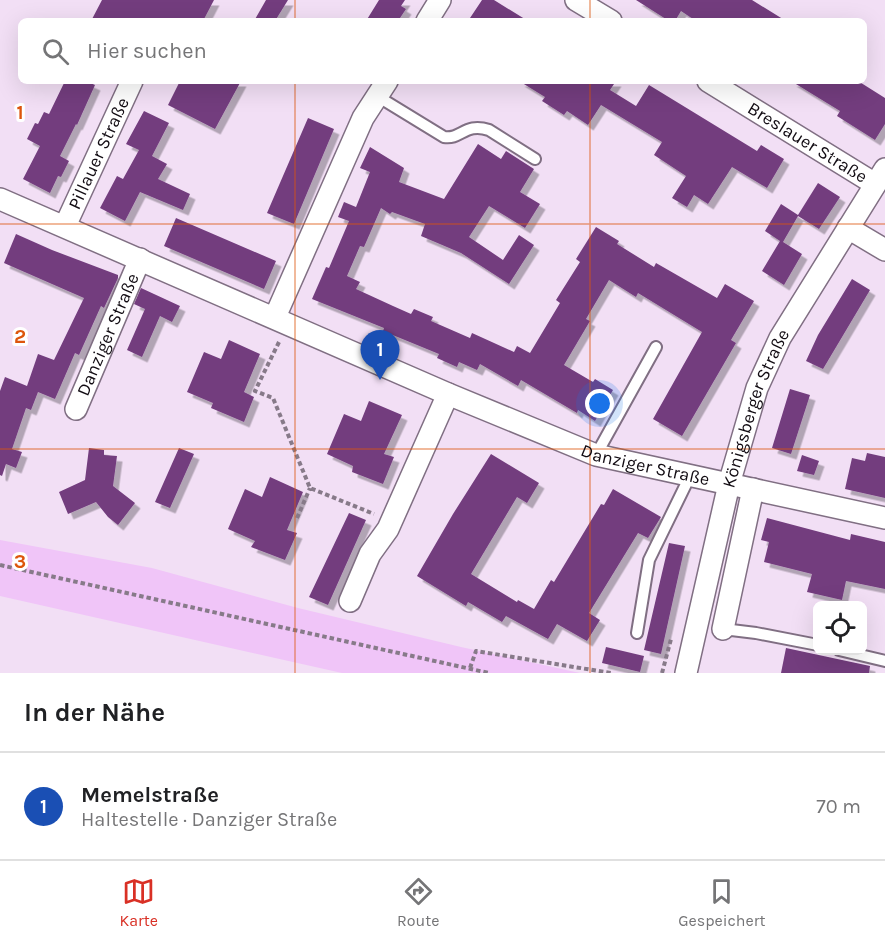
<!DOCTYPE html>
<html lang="de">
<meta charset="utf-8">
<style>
:root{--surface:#fff;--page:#f2f2f2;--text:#202124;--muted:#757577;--line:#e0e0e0;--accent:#d93025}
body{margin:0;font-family:Karla,sans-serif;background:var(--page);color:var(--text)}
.controls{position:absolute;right:18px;bottom:18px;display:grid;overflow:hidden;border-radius:9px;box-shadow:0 6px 24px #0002}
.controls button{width:54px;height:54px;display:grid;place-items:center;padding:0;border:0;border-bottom:2px solid var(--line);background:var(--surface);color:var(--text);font:30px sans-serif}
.you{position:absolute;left:600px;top:404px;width:21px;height:21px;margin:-15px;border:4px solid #fff;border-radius:50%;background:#1a73e8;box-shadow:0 0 0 9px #1a73e833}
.badge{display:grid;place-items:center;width:39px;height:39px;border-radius:50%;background:var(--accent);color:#fff;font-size:20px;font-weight:700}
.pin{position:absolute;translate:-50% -50px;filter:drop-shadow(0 2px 3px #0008)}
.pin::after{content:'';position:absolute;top:32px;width:21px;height:18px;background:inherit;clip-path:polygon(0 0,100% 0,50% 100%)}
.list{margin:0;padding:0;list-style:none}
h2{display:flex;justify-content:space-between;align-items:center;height:78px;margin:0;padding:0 24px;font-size:26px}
h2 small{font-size:20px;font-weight:400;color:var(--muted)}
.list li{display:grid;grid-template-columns:39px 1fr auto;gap:18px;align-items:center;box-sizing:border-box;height:108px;padding:0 24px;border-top:2px solid var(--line)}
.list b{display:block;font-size:22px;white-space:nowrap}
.list p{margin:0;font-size:20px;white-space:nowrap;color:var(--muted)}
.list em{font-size:20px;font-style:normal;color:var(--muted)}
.icon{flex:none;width:33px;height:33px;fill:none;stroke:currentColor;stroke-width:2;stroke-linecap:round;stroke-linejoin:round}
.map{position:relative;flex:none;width:885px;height:673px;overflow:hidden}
.search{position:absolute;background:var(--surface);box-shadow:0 6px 24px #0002;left:18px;right:18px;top:18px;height:66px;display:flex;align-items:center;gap:15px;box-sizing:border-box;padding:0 21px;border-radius:9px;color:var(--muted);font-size:22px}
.sheet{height:186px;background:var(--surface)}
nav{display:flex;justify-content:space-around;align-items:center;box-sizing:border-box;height:84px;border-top:2px solid var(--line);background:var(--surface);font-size:16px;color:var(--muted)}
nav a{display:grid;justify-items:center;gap:3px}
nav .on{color:var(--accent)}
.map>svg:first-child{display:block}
.green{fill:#f0c5f8}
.building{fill:#733d7e;filter:url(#shadow)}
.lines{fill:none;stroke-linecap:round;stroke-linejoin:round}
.lane-casing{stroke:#806f83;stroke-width:14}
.street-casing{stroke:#806f83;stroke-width:24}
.path{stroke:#877a89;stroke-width:4;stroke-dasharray:4.5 3;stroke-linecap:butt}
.lane{stroke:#fff;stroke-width:10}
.street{stroke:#fff;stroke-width:21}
.grid{fill:none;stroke:#dd550c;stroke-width:1.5;stroke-opacity:0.55}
.labels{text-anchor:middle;stroke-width:6;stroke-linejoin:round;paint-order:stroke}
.street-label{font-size:18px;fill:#110b12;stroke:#fff}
.grid-label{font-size:20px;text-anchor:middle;font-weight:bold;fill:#dd550c;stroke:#fff;stroke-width:6;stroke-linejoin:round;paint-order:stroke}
</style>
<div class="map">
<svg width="885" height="673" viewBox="0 0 885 673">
<defs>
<filter id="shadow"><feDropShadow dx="5.5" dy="5.5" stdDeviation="0" flood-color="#0004"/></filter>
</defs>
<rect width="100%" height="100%" fill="#f2dff5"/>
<path class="green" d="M0 540 152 568 298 608 461 647 580 673H342L0 596Z"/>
<path class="building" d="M102 0H214L203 21H91Z
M266 0H288L275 21H254Z
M379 0H405L401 6 406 9 398 21H366Z
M482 0H494L528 21H468Z
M636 0H752L786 21H696L681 11 675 21H669Z
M65 81H86L95 85 77 125 76 124 60 156 69 161 61 177 58 176 50 193 23 179 40 146 27 139 35 123 38 124 44 112 49 114Z
M180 81H241L215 129 168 105Z
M519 81H616L610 90 636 106 649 85 757 151 761 145 784 159 767 188 732 167 708 204 694 195 687 207 672 198 686 176 654 155 662 142 601 105 588 125 567 111 564 115 542 101 545 97Z
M791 81H858L885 98V124L875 140 837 116 840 111Z
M144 111 169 123 152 156 167 164 158 179 190 194 183 210 140 192 125 221 100 208 117 176 123 179 139 150 126 144Z
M308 118 334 129 294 224 267 213Z
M478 144 501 159 506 151 534 169 520 192 540 204 525 228 489 206 469 237 503 260 519 235 534 245 509 284 461 253 421 236 425 224 392 212 390 214 381 208 364 247 360 246 347 276 360 282 356 289 393 306 411 314 414 309 433 317 431 321 470 338 472 333 514 352 517 346 530 353 560 303 556 300 580 262 576 259 596 227 619 241 617 244 654 267 656 263 717 298 725 284 754 301 731 340 736 343 682 436 653 419 702 332 638 293 636 297 609 280 586 319 590 321 564 365 593 382 595 379 613 390 595 421 578 410 577 413 521 380 518 386 480 364 477 370 459 362 457 367 437 358 439 354 383 331 384 328 312 299 326 267 329 268 349 221 338 217 344 202 356 207 370 172 360 168 370 147 404 168 399 182 444 199Z
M818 183 840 197 819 229 798 216 783 242 802 254 784 285 762 271 780 241 765 231 781 204 798 215Z
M176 218 276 261 264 289 164 246Z
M16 234 52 250 118 275V278L104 308 101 306 79 355 75 353 55 399 38 392 31 410 26 408 12 449 22 452 16 468 6 464 2 476 0 475V391L5 377 27 386 38 354 54 360 84 298 4 263Z
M852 279 870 290 823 369 806 361 818 335Z
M141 288 180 306 172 322 160 316 142 357 127 350 145 309 134 304Z
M229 340 260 354 244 392 254 397 244 422 211 408 213 403 187 392 204 352 221 359Z
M790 389 810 395 791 454 772 448Z
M369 401 402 415 384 454 394 457 383 484 352 472 353 466 327 454 344 414 361 421Z
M89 448 104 450V455L117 456 113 486 135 503 118 525 108 517 96 502 68 514 59 492 85 480Z
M179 448 194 454 170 508 155 502Z
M867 453 885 457V498L845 489 852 458 865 461Z
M491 454 539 483 527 503 517 497 471 574 517 602 518 600 534 609 551 580 554 582 601 504 604 505 613 489 661 517 648 538 638 533 589 613 600 620 587 641 557 624 548 639 506 616 502 622 468 602 466 606 417 576 453 514Z
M802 455 819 461 814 475 797 471Z
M270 477 303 492 287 530 297 533 285 560 251 547 255 541 228 529 245 489 262 497Z
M349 513 366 520 328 605 309 597Z
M767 518 850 540 851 534 885 542V589L846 581 842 600 807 592 812 574 764 562 769 542 761 540Z
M669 543 685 546 661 654 644 650Z
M606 647 644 656 640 672 602 663Z
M786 648 870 666 869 673H781Z"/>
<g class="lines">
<defs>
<path id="lane" d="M377 96 444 137C461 140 465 122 489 130L535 159
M596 455 656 347
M723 629 756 633 818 645
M637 633 649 560 690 476
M839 650 885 661"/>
<g id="street">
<path d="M576 0 611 21"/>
<path d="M427 21 440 0"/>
<path id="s1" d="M708 81 875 184"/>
<path id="s2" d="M0 199 448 394 596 455 885 518"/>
<path id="s3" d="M65 226 132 81"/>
<path d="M848 228 885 250"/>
<path d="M275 317 363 118 387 81"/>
<path id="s4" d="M76 409 140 259"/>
<path d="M350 601 370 554 388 529 448 394"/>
<path d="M723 629 753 489"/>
<path id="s5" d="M686 673 729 484 757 388 780 338 885 169"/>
</g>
</defs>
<use href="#lane" class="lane-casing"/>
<use href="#street" class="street-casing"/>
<path class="path" d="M279 342 255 391 273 398 310 488 374 514
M297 518 310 488
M0 565 489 673
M470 668 476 651 611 673
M662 673 671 639"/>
<use href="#lane" class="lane"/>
<use href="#street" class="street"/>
</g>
<path class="grid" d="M295 0V21M590 0V21M295 81V673M590 81V673M0 224H885M0 449H885"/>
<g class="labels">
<g class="street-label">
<text dy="6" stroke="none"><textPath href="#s1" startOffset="117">Breslauer Straße</textPath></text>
<text dy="6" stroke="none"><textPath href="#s3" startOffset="80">Pillauer Straße</textPath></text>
<text dy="6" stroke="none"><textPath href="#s4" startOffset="81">Danziger Straße</textPath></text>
<text dy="6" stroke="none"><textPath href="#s5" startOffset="274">Königsberger Straße</textPath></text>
<text dy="6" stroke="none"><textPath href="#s2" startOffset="699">Danziger Straße</textPath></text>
</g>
</g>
<g class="grid-label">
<text x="20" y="119">1</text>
<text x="20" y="343">2</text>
<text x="20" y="568">3</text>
</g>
</svg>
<div class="controls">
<button><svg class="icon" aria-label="locate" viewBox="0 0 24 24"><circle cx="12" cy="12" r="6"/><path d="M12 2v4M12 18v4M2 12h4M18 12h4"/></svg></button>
</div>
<div class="you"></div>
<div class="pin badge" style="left:380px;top:380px;background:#1a4fb4">1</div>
<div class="search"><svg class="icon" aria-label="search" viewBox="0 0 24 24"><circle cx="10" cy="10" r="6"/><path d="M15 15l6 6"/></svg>Hier suchen</div>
</div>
<section class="sheet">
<h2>In der Nähe<small></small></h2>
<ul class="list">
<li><span class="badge" style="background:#1a4fb4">1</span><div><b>Memelstraße</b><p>Haltestelle · Danziger Straße</p></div><em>70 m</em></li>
</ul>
</section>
<nav>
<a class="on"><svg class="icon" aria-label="map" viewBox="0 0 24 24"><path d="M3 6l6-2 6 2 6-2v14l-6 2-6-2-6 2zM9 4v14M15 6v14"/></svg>Karte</a>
<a><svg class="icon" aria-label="directions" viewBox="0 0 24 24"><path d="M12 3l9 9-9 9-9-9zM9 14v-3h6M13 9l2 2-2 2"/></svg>Route</a>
<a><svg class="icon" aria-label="saved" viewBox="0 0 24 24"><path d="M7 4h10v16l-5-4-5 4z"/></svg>Gespeichert</a>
</nav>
